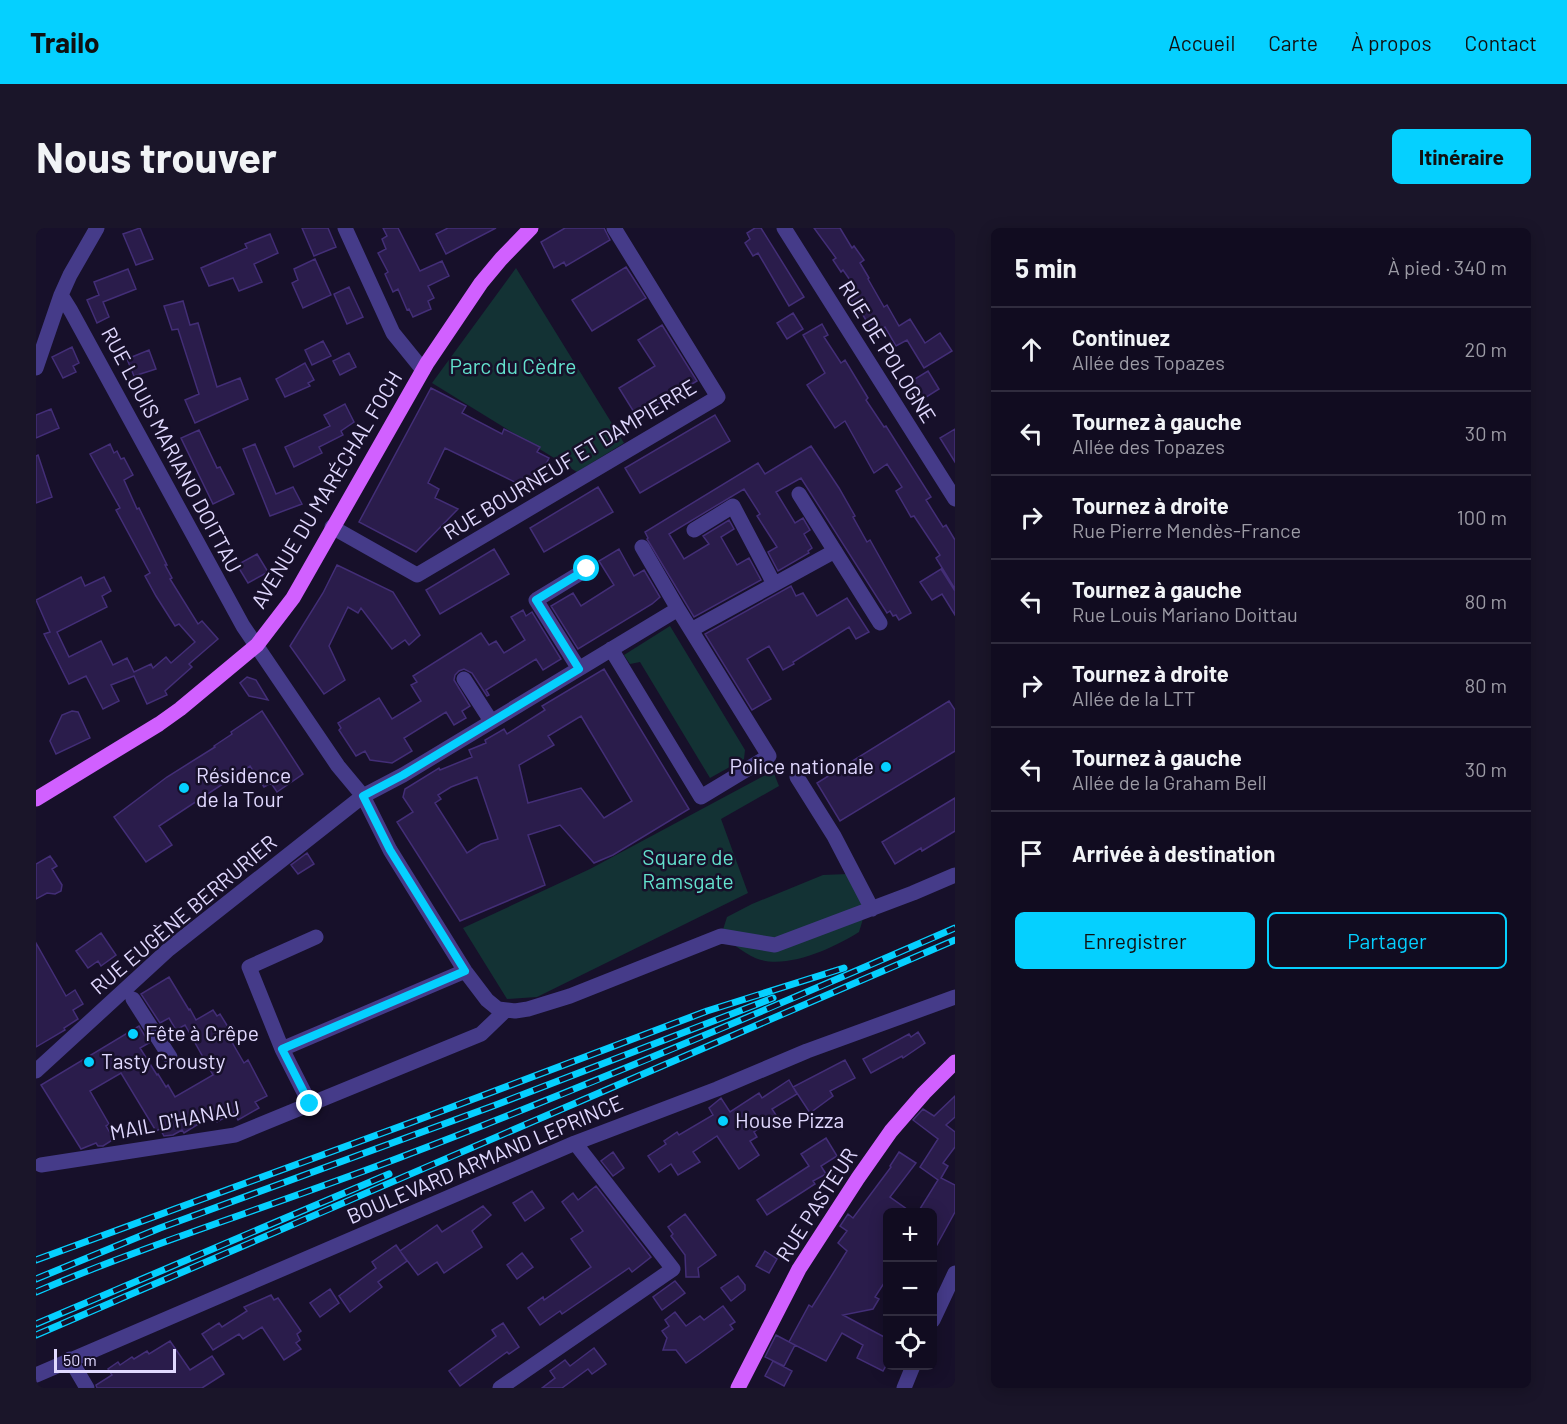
<!DOCTYPE html>
<html lang="fr">
<meta charset="utf-8">
<style>
:root{--surface:#110c20;--page:#1a1529;--text:#f1f3f6;--muted:#9c9ba5;--line:#302c3e;--accent:#05d0ff}
body{margin:0;font-family:Barlow,sans-serif;background:var(--page);color:var(--text)}
.controls{position:absolute;right:18px;bottom:18px;display:grid;overflow:hidden;border-radius:9px;box-shadow:0 3px 15px #0003}
.controls button{width:54px;height:54px;display:grid;place-items:center;padding:0;border:0;border-bottom:2px solid var(--line);background:var(--surface);color:var(--text);font:30px sans-serif}
.scale{position:absolute;left:18px;bottom:15px;width:122px;box-sizing:border-box;padding-left:6px;border:3px solid #e1d9ff;border-top:0;font-size:16px;line-height:21px;white-space:nowrap;color:#e1d9ff;-webkit-text-stroke:4px #17102a;paint-order:stroke}
.stop{position:absolute;width:18px;height:18px;margin:-14px;border:4px solid #05d0ff;border-radius:50%;background:#fff}
.stop.end{background:#05d0ff;border-color:#fff;box-shadow:0 2px 6px #0008}
.list{margin:0;padding:0;list-style:none}
h2{display:flex;justify-content:space-between;align-items:center;height:78px;margin:0;padding:0 24px;font-size:26px}
h2 small{font-size:20px;font-weight:400;color:var(--muted)}
.list li{display:grid;grid-template-columns:39px 1fr auto;gap:18px;align-items:center;box-sizing:border-box;height:84px;padding:0 24px;border-top:2px solid var(--line)}
.list b{display:block;font-size:22px;white-space:nowrap}
.list p{margin:0;font-size:20px;white-space:nowrap;color:var(--muted)}
.list em{font-size:20px;font-style:normal;color:var(--muted)}
.actions{display:flex;gap:12px;padding:18px 24px}
.actions a{flex:1;padding:14px 0;border:2px solid var(--accent);border-radius:9px;text-align:center;font-size:21px;color:var(--accent)}
.actions .main{background:var(--accent);color:#111}
.icon{flex:none;width:33px;height:33px;fill:none;stroke:currentColor;stroke-width:2;stroke-linecap:round;stroke-linejoin:round}
.map{position:relative;flex:none;width:919px;height:1160px;overflow:hidden;border-radius:9px}
header{display:flex;align-items:center;gap:36px;box-sizing:border-box;height:84px;padding:0 30px;background:var(--accent);color:#111}
header strong{font-size:28px}
nav{display:flex;gap:33px;margin-inline-start:auto;font-size:21px}
.intro{display:flex;align-items:center;justify-content:space-between;box-sizing:border-box;height:144px;padding:0 36px}
h1{margin:0;font-size:42px}
.button{padding:15px 27px;border-radius:9px;background:var(--accent);color:#111;font-size:21px;font-weight:700}
main{display:flex;gap:36px;padding:0 36px}
aside{flex:1;background:var(--surface);border-radius:9px;box-shadow:0 3px 15px #0003}
.map>svg:first-child{display:block}
.green{fill:#133234}
.building{fill:#2a1c4b;stroke:#432e77;stroke-width:1.5;fill-rule:evenodd}
.lines{fill:none;stroke-linecap:round;stroke-linejoin:round}
.minor{stroke:#453b89;stroke-width:15}
.major{stroke:#d160ff;stroke-width:15}
.rail-casing{stroke:#05d0ff;stroke-width:7}
.rail{stroke:#17102a;stroke-width:4.5;stroke-dasharray:14;stroke-linecap:butt}
.route{stroke:#05d0ff;stroke-width:8}
.poi-dot{fill:#05d0ff;stroke:#17102a;stroke-width:2}
.labels{text-anchor:middle;stroke-width:5;stroke-linejoin:round;paint-order:stroke}
.street-label{font-size:21px;fill:#e1d9ff;stroke:#17102a}
.park-label{font-size:21px;fill:#63e1cd;stroke:#17102a}
.poi-label{font-size:21px;fill:#e1d9ff;stroke:#17102a;text-anchor:start}
</style>
<header>
<strong>Trailo</strong>
<nav><a>Accueil</a><a>Carte</a><a>À propos</a><a>Contact</a></nav>
</header>
<div class="intro"><h1>Nous trouver</h1><a class="button">Itinéraire</a></div>
<main>
<div class="map">
<svg width="919" height="1160" viewBox="0 0 919 1160">
<rect width="100%" height="100%" fill="#17102a"/>
<path class="green" d="M480 40 588 215 541 244 396 155Z
M634 398 709 522 708 531 674 550 604 434 594 436 588 427Z
M737 543 743 558 685 591 712 665 501 769 471 771 427 700 554 641Z
M812 646C829 670 833 674 823 704 799 719 755 740 725 732 711 728 698 716 685 708L691 689 716 676 787 647Z"/>
<path class="building" d="M104 0 117 31 100 37 87 6Z
M266 0H292L300 19 278 28Z
M347 0H362L384 43 406 33 413 48 392 58 398 70 392 73 395 81 377 89 373 81 371 82 362 61 357 64 349 46 352 44 342 25 350 21 346 11 351 8Z
M412 0H460L410 26 400 6Z
M529 0H568L574 12 530 38 528 34 518 40 505 14Z
M719 0H725L768 69 753 78 722 25 717 28 709 15 714 11 711 5Z
M778 0H804L816 20 818 18 828 32 824 35 833 50 832 51 848 79 851 77 863 98 874 91 889 115 904 105 916 123 888 140 871 112 860 118 849 99 838 105 825 84 823 85 814 71 823 65 807 42 805 44 797 32 800 30Z
M234 6 242 25 218 36 226 54 203 63 197 50 173 58 165 40 211 20 209 16Z
M279 31 295 67 267 80 256 55 262 52 258 41Z
M590 39 610 70 556 103 536 72Z
M92 41 100 61 67 74 73 89 61 95 51 72 63 67 58 54Z
M313 59 327 89 311 96 298 66Z
M147 73 154 97 162 95 181 159 204 150 212 171 159 195 149 172 163 166 142 101 136 102 128 78Z
M757 85 767 101 751 111 741 95Z
M786 96 792 107 788 109 805 135 809 132 832 170 830 172 848 199 850 198 895 269 890 272 907 299 910 297 919 312V361L900 330 904 327 878 288 875 289 860 263 866 259 851 236 838 245 809 193 799 200 771 157 789 145 767 107Z
M626 97 661 153 601 189 583 160 619 138 602 112Z
M287 113 295 128 276 137 269 122Z
M36 119 43 135 37 138 40 144 27 150 16 129Z
M113 122 120 141 98 148 91 131Z
M313 125 320 139 304 147 297 133Z
M269 135 278 152 272 155 274 158 249 169 240 151Z
M892 143 903 161 884 173 876 161 878 160 874 154Z
M395 160 430 178 426 185 466 206 468 201 504 219 501 224 513 230 500 255 495 253 491 260 409 220 392 255 403 261 399 270 422 281 380 324 323 294Z
M309 176 318 194 305 203 307 207 283 219 286 225 258 239 249 219 294 198 288 187Z
M15 181 23 200 0 210V187Z
M679 187 694 213 604 265 589 240Z
M919 201V234L904 210Z
M163 202 181 240 184 239 198 266 177 276 145 210Z
M74 216 78 225 81 223 85 231 88 230 97 247 88 252 101 281 103 280 131 337H129L136 350 134 351 162 396 166 393 182 411 153 436 156 439 129 463 131 467 111 476 98 448 75 457 83 473 67 481 50 448 33 456 8 406 14 404 0 372 45 349 49 358 68 349 75 363 66 368 71 379 21 404 33 429 65 413 77 437 91 430 98 444 115 436 117 440 130 429 135 435 159 414 143 396 139 398 120 368 109 348 114 345 80 282 84 280 54 226Z
M219 216 240 266 257 259 266 276 234 288 207 221Z
M775 218 803 260 819 288 817 289 831 314 834 312 875 385 863 392 860 387 857 388 854 383 851 385 765 250 740 264 759 295 767 290 774 302 768 306 776 320 772 323 773 325 742 343 732 324 741 319 721 288 724 286 708 261 633 306 648 331 673 316 667 308 693 292 698 301 685 309 701 337 713 330 725 352 658 389 611 311 612 310 609 304 722 235 729 246Z
M2 227 16 269 0 275V228Z
M562 259 577 284 508 324 494 300Z
M458 321 473 346 404 386 390 362Z
M583 321 598 348 608 342 624 369 616 376 542 421 515 378 537 365 545 378 578 357 563 333Z
M221 326 232 344 212 355 201 337Z
M301 337 357 364 384 407 373 417 369 412 356 421 325 380 322 385 312 379 293 418 309 452 288 466 254 418 287 365Z
M905 341 919 363V387L906 366 896 372 884 354Z
M755 358 760 368 767 365 781 388 811 370 833 404 820 411 813 399 757 434 758 436 747 442 733 418 711 431 735 471 716 482 669 406Z
M487 382 490 388 496 384 525 431 507 442 500 431 450 462 453 467 451 468 436 445 428 441 423 443 419 447 418 452 434 478 426 483 430 490 418 497 410 484 368 510 376 523 356 535 334 532 329 523 320 528 303 502 305 500 302 495 343 470 356 491 385 473 375 457 381 454 377 448 445 405 453 417 460 413 468 425 489 412 475 389Z
M568 441 653 581 577 627 558 635 524 597 492 607 509 657 424 693 361 594 377 584 367 569 369 561 403 540 404 542 436 529 433 522 450 515 449 512 468 501 471 506 509 482 506 478ZM545 488 596 573 568 590 545 560 492 575 483 537 518 517 512 508ZM441 549 462 611 445 616 431 625 399 575 405 571 402 567 415 559Z
M211 449 220 452 232 472 213 468 204 455Z
M913 473 919 482V523L804 593 781 555Z
M36 483 42 484 54 510 20 526 14 513 26 487Z
M226 483 267 546 241 564 235 555 228 559 214 538 123 598 136 617 110 634 78 589 131 549 179 519 178 518 196 506 195 504Z
M919 570V603L886 623 885 620 859 636 846 614Z
M271 625 278 636 262 646 255 637Z
M14 628 21 638 16 641 26 657 25 663 19 666 11 665 0 671V636Z
M65 705 80 727 65 738 62 733 52 740 40 723Z
M0 715 30 768 39 762 47 776 37 782 42 791 28 800 29 802 0 819Z
M133 749 153 782 154 781 160 792 177 782 181 788 184 786 192 799 189 802 208 835 212 832 231 868 219 874 223 880 202 892 198 884 181 894 177 887 148 905 146 902 137 907 128 908 124 901 120 903 85 845 54 863 73 896 70 898 78 911 67 918H62L60 915 45 921 5 857 103 798 113 815 104 820 121 847 122 846 130 859 132 857 139 869 177 847 149 797 140 802 133 790 124 795 105 766Z
M882 804 889 815 867 830 866 828 835 845 827 831 873 806 875 809Z
M809 832 819 850 794 863 797 868 774 885 757 859Z
M753 852 761 866 736 881 740 887 718 904 721 909 714 913 723 927 703 941 681 908 657 924 664 934 642 947 635 936 623 944 612 928 630 916 628 913 641 904 643 907 677 887 673 880 685 870 694 884 723 865 726 870Z
M919 868V889L910 897 919 904V919L907 935 912 938 905 950 919 957V984L897 1024V984H882L902 952 884 939 902 911 877 892 887 881 898 888Z
M790 910 801 928 785 938 790 946 777 953 779 956 731 987 721 972 773 938 765 926Z
M577 924 588 940 577 948 565 933Z
M863 924 880 935 854 969 875 984H852V1049L839 1069 843 1071 837 1081 807 1087 852 1111V1134L847 1143 821 1130 827 1117 806 1105 790 1133 753 1114 773 1077 776 1079 811 1023 802 1015 811 1003 804 998 812 986 817 990 855 939 854 938Z
M560 958 615 1029 596 1044 593 1040 526 1086 524 1083 504 1097 492 1080 507 1069 508 1072 555 1039 535 1011 547 1003 526 974 537 965 542 972Z
M496 963 508 980 489 993 477 975Z
M447 978 455 987 436 1003 446 1019 408 1045 401 1034 382 1047 364 1023 401 997 406 1004Z
M649 986 680 1027 662 1040 663 1049H650L649 1027 635 1008 637 1006 632 999Z
M360 1017 371 1033 342 1054 346 1059 314 1084 303 1068 340 1040 336 1034Z
M729 1023 741 1031 733 1045 720 1038Z
M486 1025 497 1039 481 1051 471 1037Z
M702 1048 709 1057V1062L695 1073 685 1060Z
M639 1053 649 1065 626 1082 617 1069Z
M294 1061 303 1075 284 1089 274 1075Z
M235 1067 238 1072 242 1070 265 1103 261 1106 264 1112 260 1115 265 1121 248 1132 226 1099 207 1111 203 1106 177 1122 166 1106 183 1095 186 1099 211 1083 208 1079Z
M687 1078 699 1094 694 1097 697 1101 663 1126 650 1135 640 1122H627L631 1110 626 1103 633 1098 629 1092 639 1084 650 1098 664 1088 668 1092Z
M467 1095 483 1119 473 1126 471 1124 424 1158 413 1143 460 1108 456 1102Z
M740 1107 759 1117 748 1138 729 1129Z
M134 1113 154 1142 176 1128 188 1146 166 1160H61L60 1157 76 1147 72 1141 82 1134 84 1137 96 1129 98 1131 111 1123 113 1126Z
M558 1120 570 1136 556 1146 552 1141 526 1160H506L519 1150 514 1143 529 1132 534 1138Z
M737 1133 756 1143 748 1158 729 1148Z"/>
<g class="lines">
<path class="minor" d="M309 0 357 105 387 142
M748 0 919 271
M25 67 35 83 207 398 302 538 327 568 354 622 429 743 451 772 462 781 479 783 492 781 534 768 685 708 739 717 877 665 919 647
M0 140 25 67 34 47 61 0
M763 266 844 395
M296 299 381 347 682 169 578 0
M658 302 697 278 738 356
M606 319 642 381
M655 402 799 323
M543 441 500 372 551 341
M428 451 455 493
M761 549 798 608 836 681
M97 771 134 829
M246 821 429 743
M0 843 133 721 327 568 367 547 642 381 733 528 665 569 575 421
M274 876 246 821 213 739 280 709
M5 937 199 907 445 806 469 783
M897 1092 919 1045
M34 1131 51 1160
M0 1147 539 915 681 861 771 823 919 769
M464 1160 637 1041 539 915
M868 1160 877 1138"/>
<path class="major" d="M0 571 123 496 144 481 221 417 257 370 391 135 445 55 465 31 495 0
M702 1160 763 1041 822 950 855 903 888 865 919 834"/>
<defs>
<path id="rail" d="M0 1032 379 893 671 783 808 740
M0 1051 124 1000 457 878 737 770
M0 1064C122 1012 249 974 373 926 557 856 738 779 919 700
M0 1096 353 946
M0 1107 919 712"/>
</defs>
<use href="#rail" class="rail-casing"/>
<use href="#rail" class="rail"/>
</g>
<g class="lines">
<path class="route" d="M274 876 246 821 429 743 354 622 327 568 367 547 543 441 500 372 551 341"/>
</g>
<g class="poi-dot">
<circle cx="850" cy="539" r="6"/>
<circle cx="148" cy="560" r="6"/>
<circle cx="97" cy="806" r="6"/>
<circle cx="53" cy="834" r="6"/>
<circle cx="687" cy="893" r="6"/>
</g>
<g class="labels">
<g class="street-label">
<text transform="translate(851 124) rotate(58)" y="7">RUE DE POLOGNE</text>
<text transform="translate(135 222) rotate(62)" y="7">RUE LOUIS MARIANO DOITTAU</text>
<text transform="translate(534 232) rotate(-31)" y="7">RUE BOURNEUF ET DAMPIERRE</text>
<text transform="translate(291 262) rotate(-59)" y="7">AVENUE DU MARÉCHAL FOCH</text>
<text transform="translate(148 687) rotate(-40)" y="7">RUE EUGÈNE BERRURIER</text>
<text transform="translate(139 893) rotate(-11)" y="7">MAIL D'HANAU</text>
<text transform="translate(449 932) rotate(-23)" y="7">BOULEVARD ARMAND LEPRINCE</text>
<text transform="translate(781 977) rotate(-57)" y="7">RUE PASTEUR</text>
</g>
<g class="park-label">
<text x="477" y="146">Parc du Cèdre</text>
<text x="652" y="637">Square de<tspan x="652" dy="24">Ramsgate</tspan></text>
</g>
<g class="poi-label">
<text x="838" y="546" text-anchor="end">Police nationale</text>
<text x="160" y="555">Résidence<tspan x="160" dy="24">de la Tour</tspan></text>
<text x="109" y="813">Fête à Crêpe</text>
<text x="65" y="841">Tasty Crousty</text>
<text x="699" y="900">House Pizza</text>
</g>
</g>
</svg>
<div class="controls">
<button>+</button>
<button>−</button>
<button><svg class="icon" aria-label="locate" viewBox="0 0 24 24"><circle cx="12" cy="12" r="6"/><path d="M12 2v4M12 18v4M2 12h4M18 12h4"/></svg></button>
</div>
<div class="scale">50 m</div>
<div class="stop" style="left:551px;top:341px"></div>
<div class="stop end" style="left:274px;top:876px"></div>
</div>
<aside>
<h2>5 min<small>À pied · 340 m</small></h2>
<ul class="list">
<li><svg class="icon" aria-label="ahead" viewBox="0 0 24 24"><path d="M12 20V5M6 11l6-6 6 6"/></svg><div><b>Continuez</b><p>Allée des Topazes</p></div><em>20 m</em></li>
<li><svg class="icon" aria-label="left" viewBox="0 0 24 24"><path d="M17 20v-9H6M10 6l-5 5 5 5"/></svg><div><b>Tournez à gauche</b><p>Allée des Topazes</p></div><em>30 m</em></li>
<li><svg class="icon" aria-label="right" viewBox="0 0 24 24"><path d="M7 20v-9h11M14 6l5 5-5 5"/></svg><div><b>Tournez à droite</b><p>Rue Pierre Mendès-France</p></div><em>100 m</em></li>
<li><svg class="icon" aria-label="left" viewBox="0 0 24 24"><path d="M17 20v-9H6M10 6l-5 5 5 5"/></svg><div><b>Tournez à gauche</b><p>Rue Louis Mariano Doittau</p></div><em>80 m</em></li>
<li><svg class="icon" aria-label="right" viewBox="0 0 24 24"><path d="M7 20v-9h11M14 6l5 5-5 5"/></svg><div><b>Tournez à droite</b><p>Allée de la LTT</p></div><em>80 m</em></li>
<li><svg class="icon" aria-label="left" viewBox="0 0 24 24"><path d="M17 20v-9H6M10 6l-5 5 5 5"/></svg><div><b>Tournez à gauche</b><p>Allée de la Graham Bell</p></div><em>30 m</em></li>
<li><svg class="icon" aria-label="arrive" viewBox="0 0 24 24"><path d="M6 21V4h12l-3 4 3 4H6"/></svg><div><b>Arrivée à destination</b></div></li>
</ul>
<div class="actions"><a class="main">Enregistrer</a><a>Partager</a></div>
</aside>
</main>
